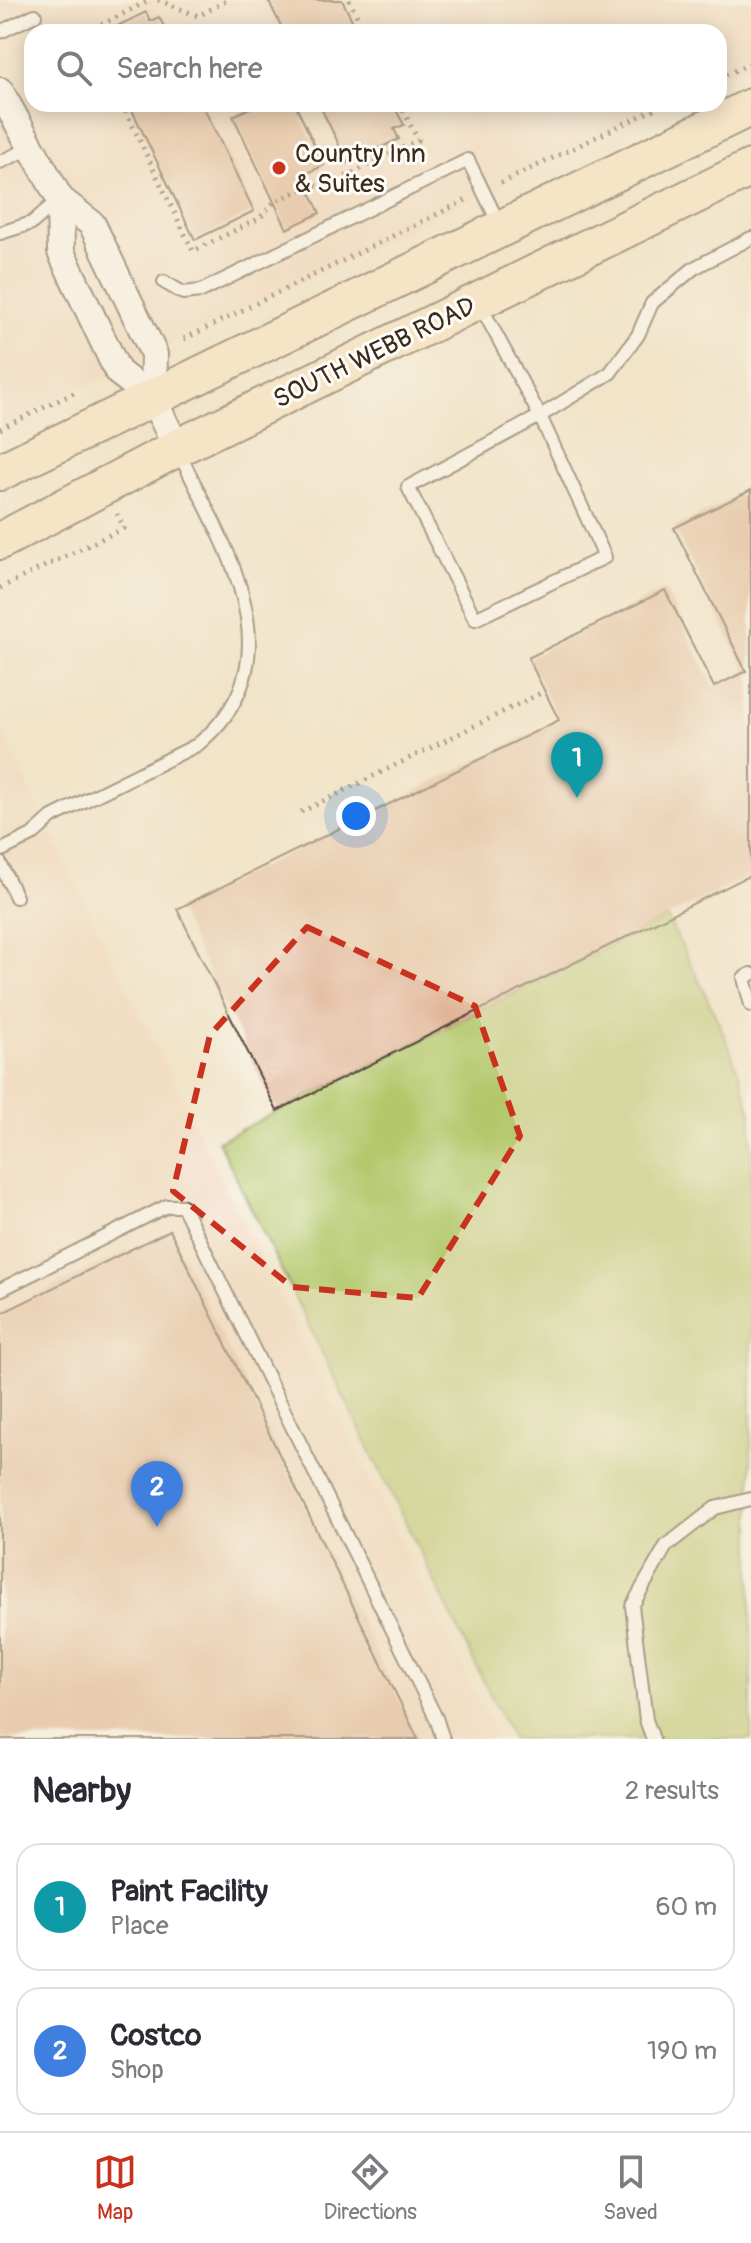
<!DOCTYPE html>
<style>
:root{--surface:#fff;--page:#f2f2f3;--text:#2b2b33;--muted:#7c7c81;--line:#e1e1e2;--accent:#c8321e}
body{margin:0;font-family:Pangolin,sans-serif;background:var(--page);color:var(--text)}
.you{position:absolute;left:356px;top:816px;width:28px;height:28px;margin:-20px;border:6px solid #fff;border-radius:50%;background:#1a73e8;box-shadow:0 0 0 12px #1a73e833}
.badge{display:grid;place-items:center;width:52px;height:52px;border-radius:50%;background:var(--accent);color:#fff;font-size:26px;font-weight:700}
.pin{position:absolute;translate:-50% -66px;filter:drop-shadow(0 2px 4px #0008)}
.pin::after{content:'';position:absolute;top:42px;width:28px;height:24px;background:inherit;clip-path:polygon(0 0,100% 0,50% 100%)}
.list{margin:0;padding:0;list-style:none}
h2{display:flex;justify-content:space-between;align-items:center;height:104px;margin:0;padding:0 32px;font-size:34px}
h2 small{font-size:26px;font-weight:400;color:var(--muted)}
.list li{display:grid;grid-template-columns:52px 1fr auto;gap:24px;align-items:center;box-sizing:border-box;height:128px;margin:0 16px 16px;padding:0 16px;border:2px solid var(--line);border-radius:24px}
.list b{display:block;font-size:30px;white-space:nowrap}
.list p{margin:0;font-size:26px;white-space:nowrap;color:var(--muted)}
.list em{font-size:26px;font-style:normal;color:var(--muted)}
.icon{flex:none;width:44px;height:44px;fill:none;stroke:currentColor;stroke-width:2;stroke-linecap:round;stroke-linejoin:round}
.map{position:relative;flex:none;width:751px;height:1739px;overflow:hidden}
.search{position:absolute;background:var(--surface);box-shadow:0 4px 20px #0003;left:24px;right:24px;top:24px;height:88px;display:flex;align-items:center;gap:20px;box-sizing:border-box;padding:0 28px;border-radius:24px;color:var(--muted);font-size:30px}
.sheet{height:392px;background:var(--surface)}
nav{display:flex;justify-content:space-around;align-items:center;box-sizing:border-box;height:112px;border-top:2px solid var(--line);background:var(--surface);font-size:22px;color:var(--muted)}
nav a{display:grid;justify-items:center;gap:4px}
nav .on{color:var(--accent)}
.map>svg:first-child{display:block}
.built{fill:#f2d5bd}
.green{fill:#b4c76b;stroke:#787844;stroke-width:2}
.building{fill:#dfb091}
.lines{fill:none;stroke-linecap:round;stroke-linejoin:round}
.service-casing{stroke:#564638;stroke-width:16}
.minor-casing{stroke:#564638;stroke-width:30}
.secondary-casing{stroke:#564638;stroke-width:40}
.path{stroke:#564638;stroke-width:5;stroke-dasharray:2 6;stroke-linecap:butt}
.service{stroke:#fff;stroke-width:12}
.minor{stroke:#fff;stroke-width:26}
.secondary{stroke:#fde5c5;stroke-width:36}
.marked{fill:none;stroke:#c8321e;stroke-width:6;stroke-dasharray:16 10;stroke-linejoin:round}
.poi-dot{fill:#c8321e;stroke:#fdfcf7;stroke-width:3}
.labels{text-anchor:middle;stroke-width:6;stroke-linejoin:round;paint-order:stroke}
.poi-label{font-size:26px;fill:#3b2a1e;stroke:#fdfcf7;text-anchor:start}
.street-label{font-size:26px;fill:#3b2a1e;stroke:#fdfcf7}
</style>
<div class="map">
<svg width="751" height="1739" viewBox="0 0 751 1739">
<rect width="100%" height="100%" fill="#fdfcf7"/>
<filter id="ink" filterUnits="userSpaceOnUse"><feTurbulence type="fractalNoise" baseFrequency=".0125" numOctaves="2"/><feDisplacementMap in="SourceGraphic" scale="16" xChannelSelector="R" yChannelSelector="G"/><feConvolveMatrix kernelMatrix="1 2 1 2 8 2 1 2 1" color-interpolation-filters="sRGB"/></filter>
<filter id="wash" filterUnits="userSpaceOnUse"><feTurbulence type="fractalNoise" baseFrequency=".006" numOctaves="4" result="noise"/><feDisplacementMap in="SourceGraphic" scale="32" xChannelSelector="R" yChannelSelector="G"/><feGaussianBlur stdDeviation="1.8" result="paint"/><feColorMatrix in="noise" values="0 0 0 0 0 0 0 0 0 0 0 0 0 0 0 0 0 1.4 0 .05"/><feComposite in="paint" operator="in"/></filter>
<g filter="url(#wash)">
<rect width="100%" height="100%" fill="#f1e4c9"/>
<path class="built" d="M0 0H751V63L719 78V32H32V104H667L0 427Z
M0 729 497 1739H0Z"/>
<path class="green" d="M667 917C699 981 733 1043 751 1113V1739H512L218 1141Z"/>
<g id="blocks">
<path class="building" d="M268 0H342L358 32H284Z
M146 12 150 21 159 17 167 32H105Z
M129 104H202L254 211 195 240Z
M258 104H295L324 165 302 176 320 213 287 229 233 116Z
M319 104H393L404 125 394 129 399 139 348 163Z
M751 490V875L277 1111 177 909 559 720 528 658 665 590 714 687 746 671 674 528Z
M170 1230 418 1739H0V1314Z"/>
</g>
</g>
<g filter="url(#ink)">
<use href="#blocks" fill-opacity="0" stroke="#564638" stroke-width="2"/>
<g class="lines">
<defs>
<path id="service" d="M0 32 35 15
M0 162 33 147
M0 233 32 223 57 201
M164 282 183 293 201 291 468 160 500 226
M479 303 540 416 408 487 475 619 605 557 540 416 610 373 638 335 652 303 694 268 751 238
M0 851 32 835 52 817 197 745C302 660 223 544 177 449
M0 863 16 897
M751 974 744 978 751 1005
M0 1290 167 1206H183L436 1718 443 1739
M653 1739 646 1720 632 1606 666 1546 715 1508 751 1499"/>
<path id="minor" d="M0 91 60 199 61 252 118 372 153 399 177 448
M60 199 92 224 154 354 153 399"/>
<path id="secondary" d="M0 472 751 107
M0 541 177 448 751 168"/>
</defs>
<use href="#service" class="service-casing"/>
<use href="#minor" class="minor-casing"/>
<use href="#secondary" class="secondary-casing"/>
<path class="path" d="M158 0 198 16 228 0
M349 0 365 32
M87 32 150 0
M719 78 751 63
M122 104 193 251 260 218 274 202 307 187 329 185 418 140 400 104
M501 183 665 104
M184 339 468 199
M0 429 78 391
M0 588 124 528 117 514
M301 812 545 691"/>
<use href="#service" class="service"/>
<use href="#minor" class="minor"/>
<use href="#secondary" class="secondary"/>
</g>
</g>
<path d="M0 0H751V1739H0ZM307 927 475 1006 520 1136 418 1298 292 1287 173 1191 210 1035Z" fill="#f1e4c9" fill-opacity=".55" fill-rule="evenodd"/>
<path class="marked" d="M307 927 475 1006 520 1136 418 1298 292 1287 173 1191 210 1035Z"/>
<circle class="poi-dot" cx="279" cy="168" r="8"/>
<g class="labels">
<g class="poi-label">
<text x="295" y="162">Country Inn<tspan x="295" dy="30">&amp; Suites</tspan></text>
</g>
<g class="street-label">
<text transform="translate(374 352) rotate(-26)" y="9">SOUTH WEBB ROAD</text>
</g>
</g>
</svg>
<div class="you"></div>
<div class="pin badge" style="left:577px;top:798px;background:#0f9aa8">1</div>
<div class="pin badge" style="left:157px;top:1527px;background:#3f7fe0">2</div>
<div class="search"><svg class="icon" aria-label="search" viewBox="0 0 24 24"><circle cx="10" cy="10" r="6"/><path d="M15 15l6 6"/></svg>Search here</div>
</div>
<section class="sheet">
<h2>Nearby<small>2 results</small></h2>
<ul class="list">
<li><span class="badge" style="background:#0f9aa8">1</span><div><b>Paint Facility</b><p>Place</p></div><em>60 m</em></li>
<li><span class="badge" style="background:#3f7fe0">2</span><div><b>Costco</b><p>Shop</p></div><em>190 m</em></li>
</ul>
</section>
<nav>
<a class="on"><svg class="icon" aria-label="map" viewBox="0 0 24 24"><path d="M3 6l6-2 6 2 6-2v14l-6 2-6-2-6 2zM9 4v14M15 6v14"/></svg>Map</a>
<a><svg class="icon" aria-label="directions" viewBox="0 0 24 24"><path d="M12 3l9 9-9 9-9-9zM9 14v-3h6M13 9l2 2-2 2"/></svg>Directions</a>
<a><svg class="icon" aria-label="saved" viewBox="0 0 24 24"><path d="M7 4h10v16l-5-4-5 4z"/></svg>Saved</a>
</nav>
